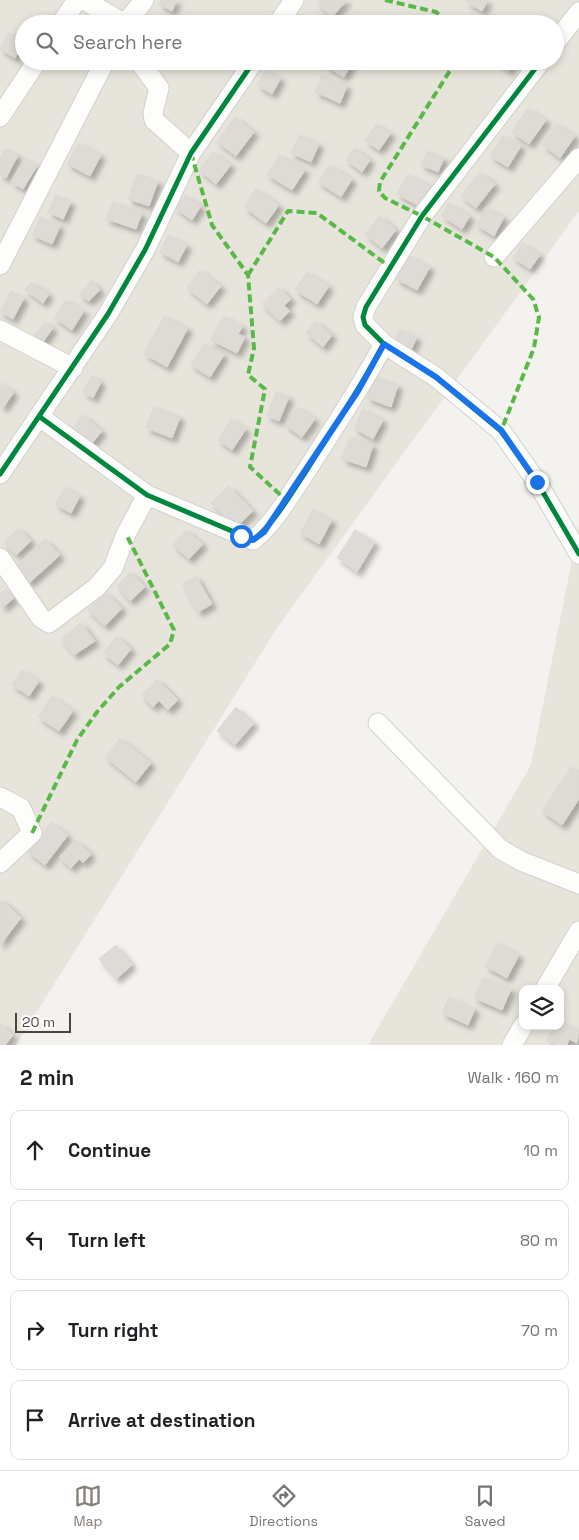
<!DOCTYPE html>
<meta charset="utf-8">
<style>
:root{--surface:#fff;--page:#f2f2f2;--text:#202124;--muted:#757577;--line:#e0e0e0;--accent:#868178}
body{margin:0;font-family:"Space Grotesk",sans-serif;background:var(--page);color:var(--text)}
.controls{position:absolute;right:15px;bottom:15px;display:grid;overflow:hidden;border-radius:10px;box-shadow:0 2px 8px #0003}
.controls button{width:45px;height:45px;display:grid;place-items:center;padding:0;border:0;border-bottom:1px solid var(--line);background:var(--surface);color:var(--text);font:25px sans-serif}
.scale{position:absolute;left:15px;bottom:12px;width:56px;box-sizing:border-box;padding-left:5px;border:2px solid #4b4439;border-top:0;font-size:14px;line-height:18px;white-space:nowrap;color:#4b4439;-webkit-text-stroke:4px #fff;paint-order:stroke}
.stop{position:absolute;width:15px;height:15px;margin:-11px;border:4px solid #1a73e8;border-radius:50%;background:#fff}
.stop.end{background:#1a73e8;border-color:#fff;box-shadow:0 1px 5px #0008}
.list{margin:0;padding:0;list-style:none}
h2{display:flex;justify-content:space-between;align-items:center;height:65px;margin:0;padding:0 20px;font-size:21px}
h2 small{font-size:16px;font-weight:400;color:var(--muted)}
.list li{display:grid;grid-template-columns:32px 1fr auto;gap:15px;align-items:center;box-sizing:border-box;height:80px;margin:0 10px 10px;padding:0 10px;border:1px solid var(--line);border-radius:10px}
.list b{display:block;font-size:19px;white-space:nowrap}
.list em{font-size:16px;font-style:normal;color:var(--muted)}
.icon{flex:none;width:28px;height:28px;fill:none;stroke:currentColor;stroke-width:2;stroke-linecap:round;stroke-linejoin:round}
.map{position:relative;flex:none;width:579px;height:1045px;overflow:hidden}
.search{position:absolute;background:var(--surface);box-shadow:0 2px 8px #0003;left:15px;right:15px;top:15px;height:55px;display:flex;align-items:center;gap:12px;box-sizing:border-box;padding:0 18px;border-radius:28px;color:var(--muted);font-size:19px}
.sheet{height:425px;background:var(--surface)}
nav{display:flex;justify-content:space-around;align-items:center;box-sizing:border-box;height:70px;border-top:1px solid var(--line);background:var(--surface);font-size:14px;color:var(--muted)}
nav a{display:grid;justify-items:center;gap:2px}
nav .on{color:var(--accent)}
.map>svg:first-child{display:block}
.residential{fill:#e7e4dc;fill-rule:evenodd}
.building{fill:#dedbd6;stroke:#dcd9d4;filter:url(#shadow)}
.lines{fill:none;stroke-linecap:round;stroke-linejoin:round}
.minor-casing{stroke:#d2d0cb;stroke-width:21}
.minor{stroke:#fdfdfc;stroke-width:19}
.quiet{stroke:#58b947;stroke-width:4;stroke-dasharray:8 4;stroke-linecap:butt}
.cycleway-casing{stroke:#fff;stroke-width:8}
.cycleway{stroke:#00873e;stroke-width:5}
.route{stroke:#1a73e8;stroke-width:6}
</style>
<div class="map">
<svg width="579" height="1045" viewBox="0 0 579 1045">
<defs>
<filter id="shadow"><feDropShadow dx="4.5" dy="4.5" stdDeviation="2.5" flood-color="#0004"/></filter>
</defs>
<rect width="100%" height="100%" fill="#f4f2ee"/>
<path class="residential" d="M0 0H579V211L277 628 16 1045H0ZM24 24H555V61H24Z
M579 525V1045H368L531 765ZM523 989H560V1026H523Z"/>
<path class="building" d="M161 0H177L172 11 159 4Z
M320 0H347L332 17 317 3Z
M467 0H488L482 11 466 2Z
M9 32 24 41 15 58 0 49Z
M328 61H353L344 77 325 66Z
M495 61H515L508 71Z
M266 70 281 78 272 94 257 85Z
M322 75 347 86 340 103 315 92Z
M528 108 546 120 529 144 512 132Z
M235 117 254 132 236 156 217 142Z
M376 124 391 133 379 150 365 141Z
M557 124 575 136 560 158 543 145Z
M299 135 319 144 311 162 291 153Z
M503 135 521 146 508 167 490 156Z
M79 143 101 155 90 176 67 164Z
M355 148 370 160 362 172 346 160Z
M5 149 18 155 6 178 0 175V159Z
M427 151 444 158 438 172 421 165Z
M213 152 231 165 216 184 199 170Z
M280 155 305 170 292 190 267 175Z
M25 158 37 166 23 189 11 182Z
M330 165 352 179 341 197 318 182Z
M480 172 495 184 476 208 461 196Z
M137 174 158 181 149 206 128 199Z
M408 174 430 186 419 206 397 194Z
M256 189 279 205 266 223 244 207Z
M56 195 71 202 63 219 48 212Z
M185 195 201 206 192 220 175 208Z
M112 202 142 213 136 229 106 219Z
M449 203 470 216 462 229 442 216Z
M486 207 504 217 494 236 476 225Z
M380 216 396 230 382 248 365 234Z
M40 217 60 226 52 244 32 235Z
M168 235 187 245 178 262 160 252Z
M523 243 540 255 530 269 513 258Z
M408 255 430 267 417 290 396 279Z
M200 270 221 286 207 304 187 288Z
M307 272 329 286 317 304 295 290Z
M91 280 100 290 89 301 79 295Z
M31 282 49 294 43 303 25 290Z
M279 287 291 299 284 306 290 311 280 321 262 304Z
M11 291 24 298 13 319 0 312Z
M66 300 84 311 72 330 54 318Z
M164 316 188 328 167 367 144 354Z
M223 316 243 326 238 334 245 337 237 353 211 340Z
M316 321 332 335 323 347 306 333Z
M45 322 53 328 40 346 31 339Z
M400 330 417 337 410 352 393 344Z
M205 343 224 355 210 377 191 365Z
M92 375 101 382 93 398 83 392Z
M374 377 398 385 391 407 367 398Z
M1 383 14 392 3 408 0 405Z
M276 392 289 397 279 421 267 416Z
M154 407 180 417 172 438 146 428Z
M298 407 315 419 302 437 285 425Z
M363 409 383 420 373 439 354 428Z
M83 415 102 431 89 447 70 431Z
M231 419 246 429 232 450 218 440Z
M350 437 373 445 366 467 342 459Z
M229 486 253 511 235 528 211 503Z
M65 487 80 496 71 513 55 504Z
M313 510 332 520 319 544 300 533Z
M19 528 31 541 16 555 4 542Z
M186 530 203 544 189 559 173 545Z
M355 530 375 542 357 572 337 558Z
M45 539 60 555 29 583 15 567Z
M131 572 145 587 130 601 117 586Z
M196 576 212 604 198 612 182 584Z
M6 589 14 598 2 608 0 594Z
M105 592 122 608 105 626 88 610Z
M81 623 95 641 74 655 61 639Z
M117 636 131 649 118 665 103 653Z
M22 670 39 681 29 696 12 685Z
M157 679 178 700 168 710 159 701 153 707 141 695Z
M52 696 73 711 59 731 38 717Z
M236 707 254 723 235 745 217 731Z
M120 738 151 763 136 782 105 757Z
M571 767 579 772V799L562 825 542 811Z
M51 822 68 835 45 865 28 852Z
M76 840 91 854 83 863 79 859 71 868 59 857Z
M3 900 21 918 0 945V903Z
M498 943 519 955 507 978 485 966Z
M116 945 132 965 116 979 99 959Z
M483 977 511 989 502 1010 474 998Z
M449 997 475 1009 468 1025 442 1013Z
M560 1021 579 1030 577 1043 569 1039 567 1045H556L547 1041 554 1026H560Z
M0 1023 13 1035 5 1045H0Z"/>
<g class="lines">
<defs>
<path id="minor" d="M84 0 125 24
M61 24 77 0
M125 24 144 0
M278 24 294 0
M555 43 579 12
M139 61 159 88 153 113 154 120 191 153
M541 61 422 216 366 307 363 317 365 325 384 344 436 377 501 431 537 482 579 554
M0 117 37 61
M494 257 579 158
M0 265 105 61
M0 330 73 368
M40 417 147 495 253 540C275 523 289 496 305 473 332 430 360 389 384 344
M0 474 108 314 145 250 191 153 254 61
M0 558 41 618 49 623 97 587 113 568 126 534 147 495
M378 723 500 849 521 861 579 884
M0 797 21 808 32 833 0 863
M545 989 579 931
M512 1045 523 1026"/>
</defs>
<use href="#minor" class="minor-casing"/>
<use href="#minor" class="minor"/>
<path class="quiet" d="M385 0 436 12 450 24
M456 61 380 182 379 191 385 198 422 216 494 257 533 299 539 317 534 348 501 431
M191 153 212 225 248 275 254 348 248 375 265 389 250 467 286 500
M248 275 288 211 317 213 390 267
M32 833 77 740 97 712 119 687 170 644 174 630 126 534"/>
<defs>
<path id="cycleway" d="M541 61 422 216 366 307 363 317 365 325 384 344 436 377 501 431 537 482 579 554
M40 417 147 495 253 540C275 523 289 496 305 473 332 430 360 389 384 344
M0 474 108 314 145 250 191 153 254 61"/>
</defs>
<use href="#cycleway" class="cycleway-casing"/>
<use href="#cycleway" class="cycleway"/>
</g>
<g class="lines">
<path class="route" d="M241 536 253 540 264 532 358 391 384 344 436 377 501 430 537 482"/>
</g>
</svg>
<div class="controls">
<button><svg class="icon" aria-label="layers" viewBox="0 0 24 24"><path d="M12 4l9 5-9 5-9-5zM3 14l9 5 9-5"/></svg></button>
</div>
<div class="scale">20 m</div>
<div class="stop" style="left:241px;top:536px"></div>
<div class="stop end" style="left:537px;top:482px"></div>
<div class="search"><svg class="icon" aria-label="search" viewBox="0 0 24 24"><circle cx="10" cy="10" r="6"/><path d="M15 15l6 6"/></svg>Search here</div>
</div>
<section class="sheet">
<h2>2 min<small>Walk · 160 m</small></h2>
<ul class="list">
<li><svg class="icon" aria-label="ahead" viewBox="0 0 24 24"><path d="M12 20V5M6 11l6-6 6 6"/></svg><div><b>Continue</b></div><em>10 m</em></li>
<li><svg class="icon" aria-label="left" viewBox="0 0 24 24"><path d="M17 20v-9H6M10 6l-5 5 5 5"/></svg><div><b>Turn left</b></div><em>80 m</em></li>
<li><svg class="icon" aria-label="right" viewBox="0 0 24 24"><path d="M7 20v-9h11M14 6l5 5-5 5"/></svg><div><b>Turn right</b></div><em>70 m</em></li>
<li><svg class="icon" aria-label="arrive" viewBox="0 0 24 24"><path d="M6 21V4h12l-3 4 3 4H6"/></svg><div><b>Arrive at destination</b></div></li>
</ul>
</section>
<nav>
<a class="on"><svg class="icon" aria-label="map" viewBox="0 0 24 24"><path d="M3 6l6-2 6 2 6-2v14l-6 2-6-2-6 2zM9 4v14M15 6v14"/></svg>Map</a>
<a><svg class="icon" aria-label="directions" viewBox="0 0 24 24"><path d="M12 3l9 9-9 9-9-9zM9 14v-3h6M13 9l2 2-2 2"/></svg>Directions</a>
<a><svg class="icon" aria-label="saved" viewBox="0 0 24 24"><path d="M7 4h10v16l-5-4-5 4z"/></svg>Saved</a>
</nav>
